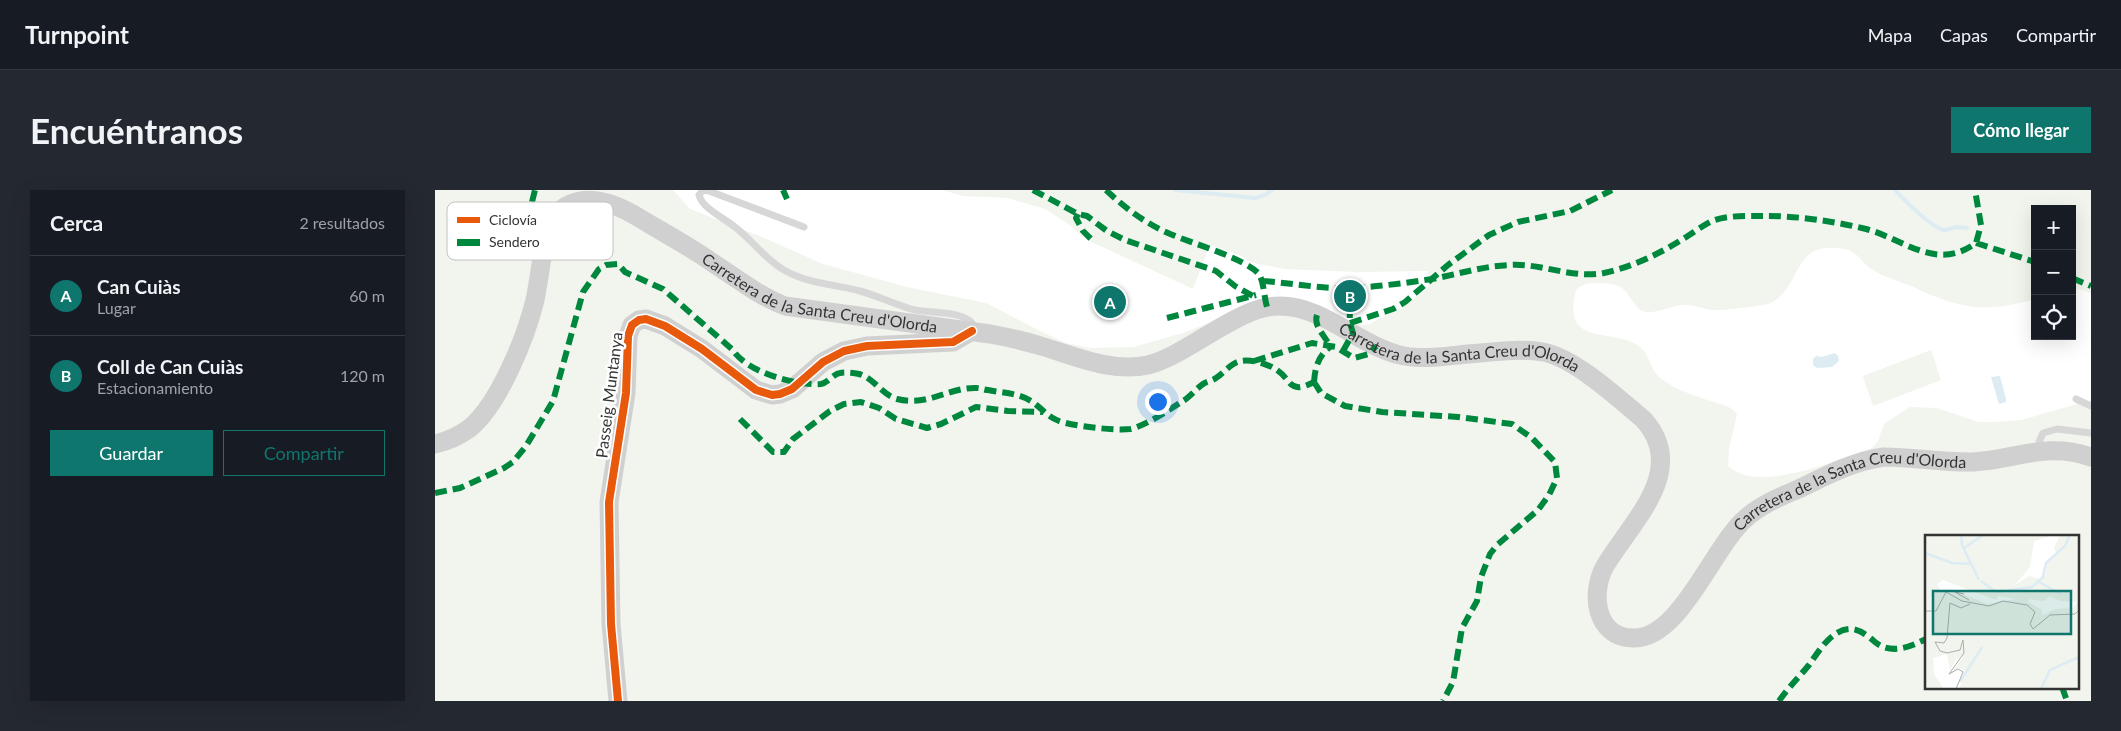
<!DOCTYPE html>
<html lang="es">
<meta charset="utf-8">
<style>
:root{--surface:#171b24;--page:#242831;--text:#f1f3f6;--muted:#9ea1a6;--line:#363941;--accent:#0f766e}
body{margin:0;font-family:Lato,sans-serif;background:var(--page);color:var(--text)}
.controls{position:absolute;right:15px;top:15px;display:grid;overflow:hidden;border-radius:0px;box-shadow:0 5px 20px #0002}
.controls button{width:45px;height:45px;display:grid;place-items:center;padding:0;border:0;border-bottom:1px solid var(--line);background:var(--surface);color:var(--text);font:25px sans-serif}
.you{position:absolute;left:722px;top:211px;width:18px;height:18px;margin:-12px;border:4px solid #fff;border-radius:50%;background:#1a73e8;box-shadow:0 0 0 8px #1a73e833}
.badge{display:grid;place-items:center;width:32px;height:32px;border-radius:50%;background:var(--accent);color:#fff;font-size:16px;font-weight:700}
.pin{position:absolute;translate:-50% -50%;border:2px solid #fff;box-shadow:0 1px 5px #0006}
.list{margin:0;padding:0;list-style:none}
h2{display:flex;justify-content:space-between;align-items:center;height:65px;margin:0;padding:0 20px;font-size:21px}
h2 small{font-size:16px;font-weight:400;color:var(--muted)}
.list li{display:grid;grid-template-columns:32px 1fr auto;gap:15px;align-items:center;box-sizing:border-box;height:80px;padding:0 20px;border-top:1px solid var(--line)}
.list b{display:block;font-size:19px;white-space:nowrap}
.list p{margin:0;font-size:16px;white-space:nowrap;color:var(--muted)}
.list em{font-size:16px;font-style:normal;color:var(--muted)}
.actions{display:flex;gap:10px;padding:15px 20px}
.actions a{flex:1;padding:11px 0;border:1px solid var(--accent);border-radius:0px;text-align:center;font-size:18px;color:var(--accent)}
.actions .main{background:var(--accent);color:#fff}
.icon{flex:none;width:28px;height:28px;fill:none;stroke:currentColor;stroke-width:2;stroke-linecap:round;stroke-linejoin:round}
.map{position:relative;flex:none;width:1656px;height:511px;overflow:hidden;border-radius:0px}
header{display:flex;align-items:center;gap:30px;box-sizing:border-box;height:70px;padding:0 25px;background:var(--surface);border-bottom:1px solid var(--line)}
header strong{font-size:24px}
nav{display:flex;gap:28px;margin-inline-start:auto;font-size:18px}
.intro{display:flex;align-items:center;justify-content:space-between;box-sizing:border-box;height:120px;padding:0 30px}
h1{margin:0;font-size:35px}
.button{padding:12px 22px;border-radius:0px;background:var(--accent);color:#fff;font-size:18px;font-weight:700}
main{display:flex;gap:30px;padding:0 30px}
aside{flex:1;background:var(--surface);border-radius:0px;box-shadow:0 5px 20px #0002}
.map>svg:first-child{display:block}
.green{fill:#f1f5ed;fill-rule:evenodd}
.water{fill:#ddebf3}
.lines{fill:none;stroke-linecap:round;stroke-linejoin:round}
.stream{stroke:#ddebf3;stroke-width:4}
.lane{stroke:#d7d7d7;stroke-width:7}
.secondary{stroke:#d0d0d0;stroke-width:19}
.quiet{stroke:#00873e;stroke-width:6;stroke-dasharray:12 6;stroke-linecap:butt}
.cycleway-casing{stroke:#fff;stroke-width:11}
.cycleway{stroke:#e8590c;stroke-width:8}
.labels{text-anchor:middle;stroke-width:5;stroke-linejoin:round;paint-order:stroke}
.street-label{font-size:16px;fill:#333;stroke:#fff}
.inset-river{fill:none;stroke:#ddebf3;stroke-width:2.5}
.inset-road{fill:none;stroke:#adadad;stroke-width:1}
.view{fill:#0f766e;fill-opacity:0.15;stroke:#0f766e;stroke-width:2.5}
.inset-edge{fill:none;stroke:#333;stroke-width:2.5}
.key{fill:#fff;stroke:#c2c2c2;stroke-width:1}
.key-label{font-size:14px;fill:#333}
</style>
<header>
<strong>Turnpoint</strong>
<nav><a>Mapa</a><a>Capas</a><a>Compartir</a></nav>
</header>
<div class="intro"><h1>Encuéntranos</h1><a class="button">Cómo llegar</a></div>
<main>
<aside>
<h2>Cerca<small>2 resultados</small></h2>
<ul class="list">
<li><span class="badge">A</span><div><b>Can Cuiàs</b><p>Lugar</p></div><em>60 m</em></li>
<li><span class="badge">B</span><div><b>Coll de Can Cuiàs</b><p>Estacionamiento</p></div><em>120 m</em></li>
</ul>
<div class="actions"><a class="main">Guardar</a><a>Compartir</a></div>
</aside>
<div class="map">
<svg width="1656" height="511" viewBox="0 0 1656 511">
<rect width="100%" height="100%" fill="#fff"/>
<path class="green" d="M0 0H238L255 19 327 47 388 74 472 97 551 113 607 142 631 153 655 158 699 157 751 142 808 119 932 135 965 119 994 97 993 81 922 82 849 79 815 72 805 65 775 55 758 99 650 49 635 35 610 19 573 8 528 6 507 0H1656V103L1644 99 1637 101V19H1600V109C1548 124 1523 118 1476 96 1463 91 1449 87 1438 80 1421 69 1425 59 1400 58 1357 55 1367 96 1336 113 1331 116 1284 121 1277 120 1266 119 1258 114 1247 115 1236 116 1225 122 1214 122 1200 123 1197 105 1187 98 1179 93 1170 93 1161 93 1152 93 1147 94 1141 100 1126 159 1178 136 1205 157 1215 165 1215 178 1223 186 1243 203 1272 209 1296 218L1302 224 1294 259 1293 276C1324 305 1402 269 1437 258L1443 251 1449 234 1475 217 1502 218 1544 232H1562L1587 230 1656 210V511H0ZM1491 346H1642V497H1491Z
M1496 160 1506 190 1438 216 1428 186Z"/>
<path class="water" d="M1400 163 1403 166 1404 171 1397 177 1382 178 1378 175V169L1381 166 1387 167Z
M1565 186 1571 209V212L1564 214 1556 187Z"/>
<g class="lines">
<path class="stream" d="M740 0 820 8 830 5 837 0
M1460 0C1469 10 1497 38 1509 40 1513 40 1516 38 1521 37 1524 37 1529 38 1532 38"/>
<path class="lane" d="M369 37 274 1 268 0 264 5C267 18 289 28 300 37 317 50 330 69 349 80 373 94 399 94 425 101 443 106 459 114 476 119 493 124 526 120 537 133V141
M1641 209 1656 216
M1606 260 1604 252 1608 243 1622 239 1656 243"/>
<g class="secondary">
<path id="s1" d="M0 254C13 251 24 246 35 238 64 214 91 147 100 110 105 86 107 62 112 38 123 15 144 6 168 12 186 16 201 26 216 35 237 47 258 59 278 73 301 88 324 106 350 116L555 144C572 147 589 151 606 156 640 166 677 183 713 175 753 165 803 116 843 116 887 115 921 153 961 164 984 171 1010 166 1033 164 1058 162 1084 158 1108 162 1140 168 1183 208 1208 229 1255 280 1196 332 1170 376 1155 403 1160 447 1198 448 1245 450 1278 356 1311 328 1328 313 1348 306 1368 297 1394 284 1420 271 1449 267 1479 267 1508 273 1538 272 1580 270 1612 251 1656 267"/>
<path d="M183 511 176 434 174 312 191 203 193 146 197 135 204 130 211 129 230 136 267 159 321 200 337 205 345 204 357 199 388 172 409 161 432 156 518 152 537 141"/>
</g>
<path class="quiet" d="M348 0 352 9
M598 0 643 24 652 26 672 41 690 50 781 81 800 96 818 106
M671 0C690 18 710 33 733 43 755 53 810 68 824 84 829 92 829 107 832 117
M97 12 100 0
M643 24 641 28 648 41 658 51
M1541 53 1600 72
M1637 88 1656 96
M828 91C856 93 886 99 914 98 941 97 971 93 997 89 1024 84 1048 76 1075 75 1107 73 1137 89 1169 83 1197 77 1224 64 1248 49 1258 43 1267 36 1277 31 1293 25 1313 26 1330 26 1363 26 1398 31 1431 39 1469 49 1501 82 1541 53L1546 35 1540 0
M882 125C878 137 891 146 895 157
M732 128 821 105
M915 133 958 119 970 112 1013 75 1054 45 1083 32 1135 21 1177 0
M908 161 918 143 915 133 914 98
M819 171 877 153 901 157 919 168 934 164 941 156
M879 192 886 203 910 216 947 222 1023 227 1077 234 1097 248 1120 272 1122 288 1114 305 1103 320 1062 355 1055 364 1046 387 1042 411 1027 438 1018 492 1008 511
M879 192C880 178 883 166 895 157
M305 229 338 262H349L358 249 395 221 409 214 426 212 444 218 461 229 492 238 506 234 541 217 573 221 608 222
M0 303 25 298 69 278 78 272 91 256 118 211 148 102 164 79 171 75 183 74 190 82 228 99 298 160C311 182 361 196 386 194 393 193 398 184 405 183 410 182 419 183 424 184 439 188 447 205 462 209 493 217 513 197 542 198 546 198 549 200 553 200 568 203 583 203 596 211 606 217 612 227 624 231 637 236 681 241 695 239 710 236 734 220 748 211 755 207 761 199 768 194 772 191 777 191 781 188 789 183 797 172 806 171 817 169 833 174 842 180 858 191 853 205 879 192
M1627 497 1632 511
M1344 511C1353 498 1364 487 1374 475 1384 461 1397 438 1417 439 1426 440 1434 447 1440 452 1456 465 1475 457 1491 449"/>
<defs>
<path id="cycleway" d="M183 511 176 434 174 312 191 203 193 146 197 135 204 130 211 129 230 136 267 159 321 200 337 205 345 204 357 199 388 172 409 161 432 156 518 152 537 141"/>
</defs>
<use href="#cycleway" class="cycleway-casing"/>
<use href="#cycleway" class="cycleway"/>
</g>
<g class="labels">
<g class="street-label">
<text dy="6" stroke="none"><textPath href="#s1" startOffset="564">Carretera de la Santa Creu d'Olorda</textPath></text>
<text dy="6" stroke="none"><textPath href="#s1" startOffset="1239">Carretera de la Santa Creu d'Olorda</textPath></text>
<text transform="translate(174 205) rotate(-83)" y="6">Passeig Muntanya</text>
<text dy="6" stroke="none"><textPath href="#s1" startOffset="1986">Carretera de la Santa Creu d'Olorda</textPath></text>
</g>
</g>
<g transform="translate(1490 345)">
<rect width="154" height="154" fill="#fff"/>
<path d="M0 0H129L109 6 105 32 90 50 104 41 115 44 121 39 122 28 132 20 129 13 135 0H154V154H34L40 140 37 135 33 133 25 140 39 121 31 124 25 136 22 119 8 123 9 139 19 154H0ZM18 45 71 65 73 61 91 64 62 69 26 54 16 55 12 50ZM125 61 135 66 152 67 148 73 131 74 118 80 116 74 103 67 104 64 119 66Z" fill="#f1f5ed" fill-rule="evenodd"/>
<path class="inset-river" d="M36 0 37 10 54 45M39 13 58 0M0 18 27 28 46 29M56 46 71 57 107 52 118 42 121 28 140 11 145 0M114 47 136 59M35 147 57 112M116 154 125 135 154 122"/>
<path class="inset-road" d="M39 59 30 57 44 65M0 76H11L21 57 37 66 64 71 78 66 102 70 110 77 105 89 108 94 125 80 150 79 154 75M31 154 38 137 33 134 24 139 39 118 38 105 35 115 22 118 15 116 10 107 19 108 22 103 25 68 36 73 45 69"/>
<path class="view" d="M8 56H146V99H8Z"/>
<rect width="154" height="154" class="inset-edge"/>
</g>
<rect x="12" y="12" width="166" height="58" rx="8" class="key"/>
<rect x="22" y="27" width="23" height="6" fill="#e8590c"/>
<rect x="22" y="49" width="23" height="7" fill="#00873e"/>
<g class="key-label">
<text x="54" y="35">Ciclovía</text>
<text x="54" y="57">Sendero</text>
</g>
</svg>
<div class="controls">
<button>+</button>
<button>−</button>
<button><svg class="icon" aria-label="locate" viewBox="0 0 24 24"><circle cx="12" cy="12" r="6"/><path d="M12 2v4M12 18v4M2 12h4M18 12h4"/></svg></button>
</div>
<div class="you"></div>
<div class="pin badge" style="left:675px;top:112px">A</div>
<div class="pin badge" style="left:915px;top:106px">B</div>
</div>
</main>
